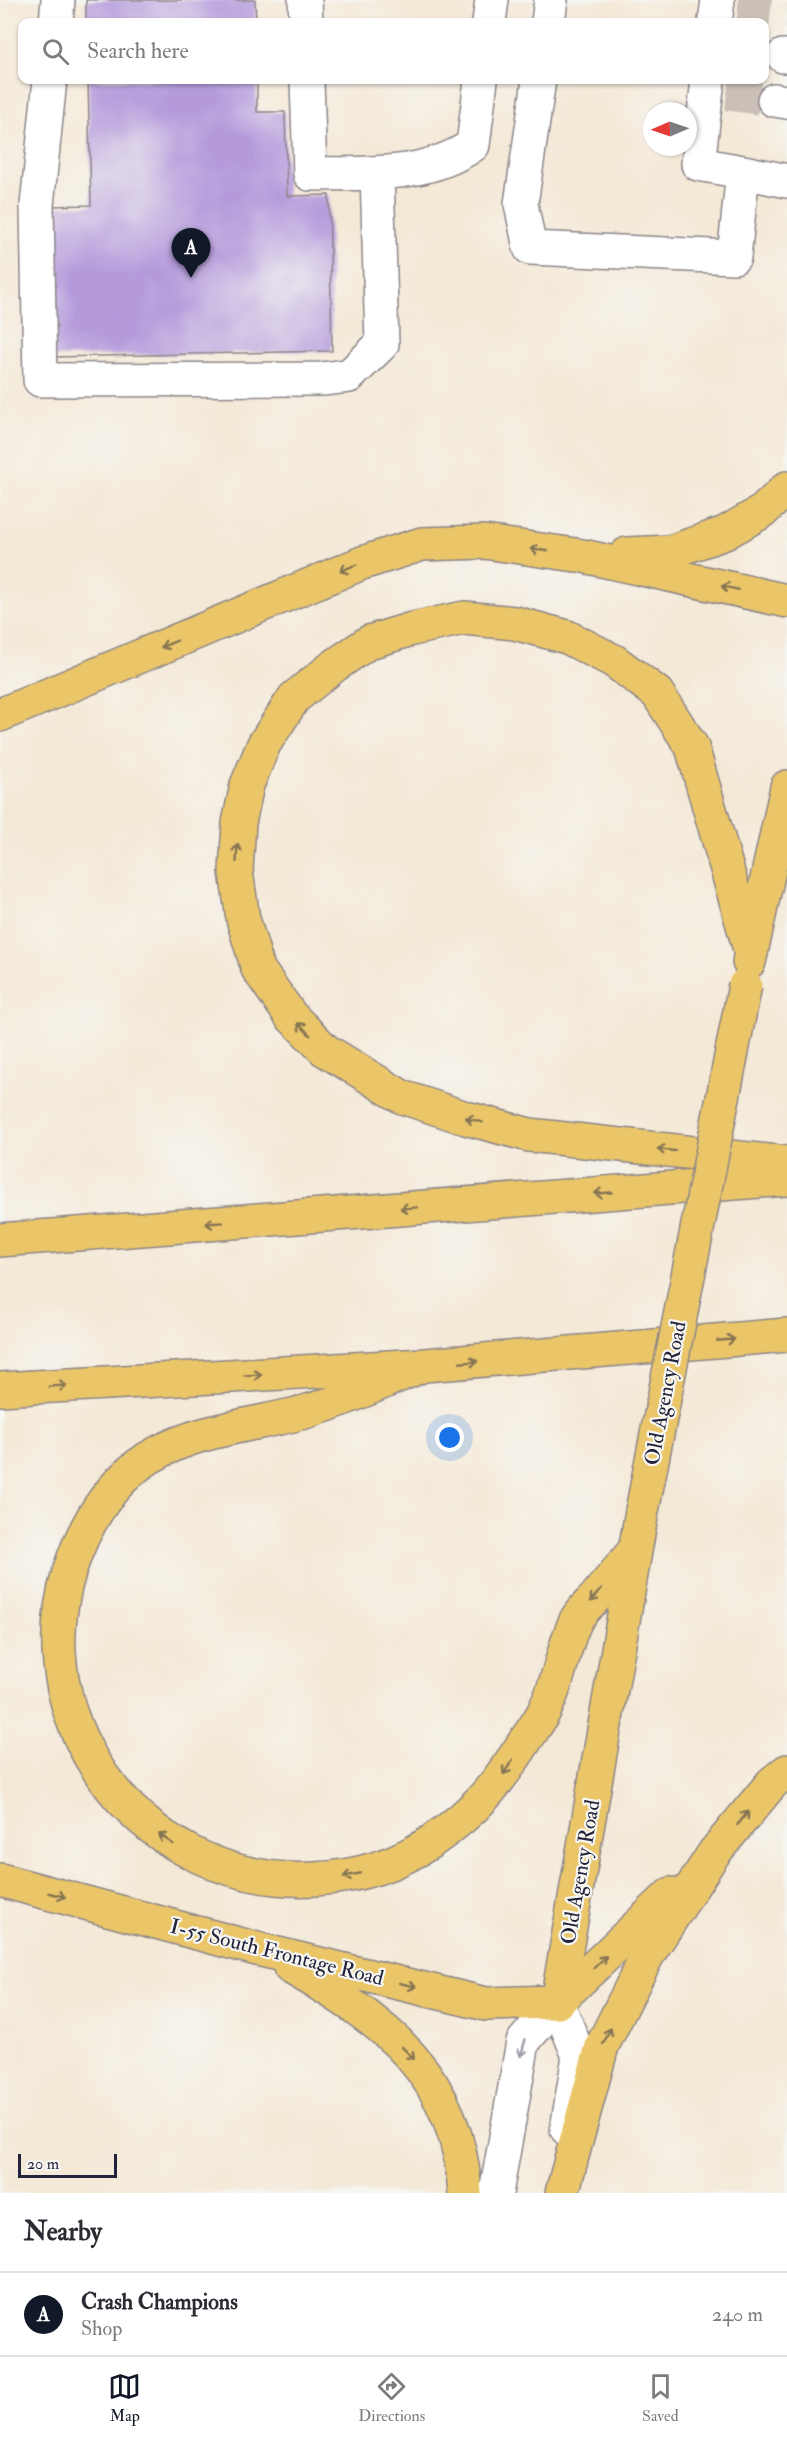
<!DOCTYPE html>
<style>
:root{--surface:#fff;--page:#f2f2f3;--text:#2b2b33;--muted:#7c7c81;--line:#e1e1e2;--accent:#111827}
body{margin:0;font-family:"IM FELL Double Pica",serif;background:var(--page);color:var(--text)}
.compass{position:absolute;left:643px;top:102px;width:54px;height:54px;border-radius:50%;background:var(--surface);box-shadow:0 2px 4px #0004;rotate:268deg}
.scale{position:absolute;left:18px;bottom:15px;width:99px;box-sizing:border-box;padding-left:6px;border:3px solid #22223b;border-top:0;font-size:16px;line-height:21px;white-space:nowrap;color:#22223b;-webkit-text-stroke:4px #f6f6f2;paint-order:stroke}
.you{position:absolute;left:450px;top:1438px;width:21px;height:21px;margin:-15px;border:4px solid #fff;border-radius:50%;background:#1a73e8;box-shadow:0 0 0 9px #1a73e833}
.badge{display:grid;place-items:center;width:39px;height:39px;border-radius:50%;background:var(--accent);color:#fff;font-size:20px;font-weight:700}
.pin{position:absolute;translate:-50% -50px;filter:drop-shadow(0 2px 3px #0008)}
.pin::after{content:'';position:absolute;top:32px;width:21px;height:18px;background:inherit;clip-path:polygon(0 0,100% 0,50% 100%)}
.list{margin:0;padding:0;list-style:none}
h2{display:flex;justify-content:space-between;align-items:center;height:78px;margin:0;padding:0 24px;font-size:26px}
h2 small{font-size:20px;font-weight:400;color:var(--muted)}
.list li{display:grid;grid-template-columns:39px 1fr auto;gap:18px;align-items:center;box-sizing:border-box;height:84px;padding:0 24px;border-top:2px solid var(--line)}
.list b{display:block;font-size:22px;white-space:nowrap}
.list p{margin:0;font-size:20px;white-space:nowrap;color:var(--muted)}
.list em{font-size:20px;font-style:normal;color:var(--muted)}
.icon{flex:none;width:33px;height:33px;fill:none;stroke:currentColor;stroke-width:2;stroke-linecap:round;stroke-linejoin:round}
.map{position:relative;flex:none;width:787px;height:2193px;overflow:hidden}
.search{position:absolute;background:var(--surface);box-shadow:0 2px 4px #0004;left:18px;right:18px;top:18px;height:66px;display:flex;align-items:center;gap:15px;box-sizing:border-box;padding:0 21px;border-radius:12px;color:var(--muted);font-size:22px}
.sheet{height:162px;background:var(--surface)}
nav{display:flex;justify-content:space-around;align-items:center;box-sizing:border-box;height:84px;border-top:2px solid var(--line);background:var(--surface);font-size:16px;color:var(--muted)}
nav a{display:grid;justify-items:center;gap:3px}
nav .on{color:var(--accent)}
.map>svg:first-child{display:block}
.building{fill:#b49adb}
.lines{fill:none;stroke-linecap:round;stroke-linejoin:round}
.minor-tunnel{stroke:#cac0b7;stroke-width:33;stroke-dasharray:33 16;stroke-linecap:butt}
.minor-casing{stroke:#8b8588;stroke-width:36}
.major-casing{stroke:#8b8588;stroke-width:36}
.highway-casing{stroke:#8b8588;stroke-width:36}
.minor{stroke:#fff;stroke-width:33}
.major{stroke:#ebc669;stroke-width:33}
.highway{stroke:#ebc669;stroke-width:33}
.major-bridge-casing{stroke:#8b8588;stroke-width:36;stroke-linecap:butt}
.major-bridge{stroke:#ebc669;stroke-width:33}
.oneway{stroke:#867452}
.oneway2{stroke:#9c9ca7}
.labels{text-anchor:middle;stroke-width:4.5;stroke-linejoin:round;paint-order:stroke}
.street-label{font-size:21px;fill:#22223b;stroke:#f6f6f2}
</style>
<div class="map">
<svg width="787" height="2193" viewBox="0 0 787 2193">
<rect width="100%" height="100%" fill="#f6f6f2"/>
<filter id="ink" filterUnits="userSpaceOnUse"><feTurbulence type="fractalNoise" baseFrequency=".0167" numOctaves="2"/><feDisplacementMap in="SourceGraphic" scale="12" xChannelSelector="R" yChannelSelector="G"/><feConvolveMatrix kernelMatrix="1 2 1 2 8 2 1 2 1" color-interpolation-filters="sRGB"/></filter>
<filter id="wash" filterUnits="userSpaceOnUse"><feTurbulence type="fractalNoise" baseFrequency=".008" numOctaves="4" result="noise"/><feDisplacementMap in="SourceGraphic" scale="24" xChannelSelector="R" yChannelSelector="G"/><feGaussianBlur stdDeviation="1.35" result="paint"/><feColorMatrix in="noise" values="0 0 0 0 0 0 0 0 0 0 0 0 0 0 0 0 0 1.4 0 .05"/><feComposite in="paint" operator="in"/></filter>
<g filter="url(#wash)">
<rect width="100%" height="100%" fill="#f4e8d6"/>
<g id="blocks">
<path class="building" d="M86 0H255L256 22H86Z
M88 80H257V112H285L287 196 329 195 332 351 54 357 50 206 91 205Z"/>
</g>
</g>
<g filter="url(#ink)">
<use href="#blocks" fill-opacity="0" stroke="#8b8588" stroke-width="1.5"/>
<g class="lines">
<path class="minor-tunnel" d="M738 7 787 12
M727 94 774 100"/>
<defs>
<path id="minor" d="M305 0 306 22
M56 22 58 0
M489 22 492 0
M548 22 551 0
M715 22 718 0
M783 56H787
M50 80 37 205 40 380 322 379 349 376 382 344 377 173
M307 80 310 174C365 173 426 178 473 145L481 80
M539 80 521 204 530 248 734 257 743 172 698 164 708 80
M774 100 787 102
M743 172 787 181
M496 2193 523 2042 557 2002 579 2056 567 2129"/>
<path id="major" d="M749 962 787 787
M0 1880 257 1949 486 2004 557 2002 642 1511
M290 1967C385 2021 458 2075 465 2193"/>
<path id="highway" d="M627 554 670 552 725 533 763 511 787 488
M0 715 362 563 422 544 484 542 583 556 787 601
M751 953 692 747 657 693 614 661 567 637 515 623 464 618 412 629 369 642 334 666 294 698 264 744 247 785 239 823 236 871 243 919 258 969 291 1016 325 1050 402 1097 466 1118 529 1135 787 1163
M0 1240 787 1179
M424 1365C386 1380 347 1400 308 1411 251 1427 185 1429 137 1466 103 1493 83 1529 70 1569 19 1730 150 1888 315 1879 357 1877 397 1865 432 1841 477 1810 496 1786 525 1741 533 1729 542 1718 547 1705 560 1678 563 1647 576 1620 580 1612 588 1605 594 1599 607 1583 621 1567 634 1551
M0 1389 424 1365 787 1335
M557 2002 671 1894
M562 2193 602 2046 647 1956 714 1853 772 1783 787 1771"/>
</defs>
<use href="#minor" class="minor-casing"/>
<use href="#major" class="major-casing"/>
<use href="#highway" class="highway-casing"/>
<use href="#minor" class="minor"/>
<use href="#major" class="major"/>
<use href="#highway" class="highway"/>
<defs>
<path id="major-bridge" d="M642 1511 745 985"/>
</defs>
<use href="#major-bridge" class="major-bridge-casing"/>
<use href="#major-bridge" class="major-bridge"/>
</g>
<defs><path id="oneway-shaft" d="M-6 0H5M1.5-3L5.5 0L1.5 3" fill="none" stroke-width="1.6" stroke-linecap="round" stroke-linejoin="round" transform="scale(1.5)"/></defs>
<g class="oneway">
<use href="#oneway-shaft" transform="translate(539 550) rotate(-172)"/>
<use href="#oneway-shaft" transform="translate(348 568) rotate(157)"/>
<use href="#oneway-shaft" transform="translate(730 588) rotate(-168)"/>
<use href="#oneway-shaft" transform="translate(169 644) rotate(157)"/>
<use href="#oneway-shaft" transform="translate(237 853) rotate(-87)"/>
<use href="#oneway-shaft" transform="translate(304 1029) rotate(-135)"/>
<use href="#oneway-shaft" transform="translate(474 1120) rotate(-165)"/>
<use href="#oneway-shaft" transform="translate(666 1150) rotate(-174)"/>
<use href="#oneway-shaft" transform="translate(603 1193) rotate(176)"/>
<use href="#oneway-shaft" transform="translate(409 1208) rotate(176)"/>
<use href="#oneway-shaft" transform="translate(214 1223) rotate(176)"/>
<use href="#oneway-shaft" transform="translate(726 1340) rotate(-5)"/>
<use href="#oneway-shaft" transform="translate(469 1362) rotate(-5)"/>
<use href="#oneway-shaft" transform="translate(253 1375) rotate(-3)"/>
<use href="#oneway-shaft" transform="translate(58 1386) rotate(-3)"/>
<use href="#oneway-shaft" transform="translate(596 1595) rotate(130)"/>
<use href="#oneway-shaft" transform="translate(508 1767) rotate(123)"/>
<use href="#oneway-shaft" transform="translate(743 1818) rotate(-51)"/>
<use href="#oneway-shaft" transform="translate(166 1839) rotate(-144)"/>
<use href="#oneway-shaft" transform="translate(352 1875) rotate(169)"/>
<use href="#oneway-shaft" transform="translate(57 1895) rotate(15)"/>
<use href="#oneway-shaft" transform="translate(600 1962) rotate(-44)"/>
<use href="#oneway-shaft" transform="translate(408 1985) rotate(13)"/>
<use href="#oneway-shaft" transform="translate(607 2036) rotate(-64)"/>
<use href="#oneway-shaft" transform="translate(408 2053) rotate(45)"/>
</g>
<use class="oneway2" href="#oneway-shaft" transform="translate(523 2048) rotate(106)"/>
</g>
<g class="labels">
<g class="street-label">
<text transform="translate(665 1393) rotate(-79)" y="7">Old Agency Road</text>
<text transform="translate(580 1872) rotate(-80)" y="7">Old Agency Road</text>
<text transform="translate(277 1952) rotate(14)" y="7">I-55 South Frontage Road</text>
</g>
</g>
</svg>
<svg class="compass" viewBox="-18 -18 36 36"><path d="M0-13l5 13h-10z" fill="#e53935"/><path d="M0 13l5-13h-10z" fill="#7c7c81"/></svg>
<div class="scale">20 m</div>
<div class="you"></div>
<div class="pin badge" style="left:191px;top:278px">A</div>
<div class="search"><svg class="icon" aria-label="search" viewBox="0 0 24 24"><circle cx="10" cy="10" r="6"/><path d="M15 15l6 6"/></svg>Search here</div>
</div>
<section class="sheet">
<h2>Nearby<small></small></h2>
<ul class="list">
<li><span class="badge">A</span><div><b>Crash Champions</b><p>Shop</p></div><em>240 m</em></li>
</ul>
</section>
<nav>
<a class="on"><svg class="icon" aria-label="map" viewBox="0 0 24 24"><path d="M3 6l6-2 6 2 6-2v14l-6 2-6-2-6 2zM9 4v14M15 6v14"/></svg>Map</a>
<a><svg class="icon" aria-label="directions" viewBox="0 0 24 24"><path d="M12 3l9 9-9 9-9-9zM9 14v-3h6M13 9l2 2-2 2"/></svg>Directions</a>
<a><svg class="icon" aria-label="saved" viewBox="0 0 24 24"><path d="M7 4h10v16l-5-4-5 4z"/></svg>Saved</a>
</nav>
